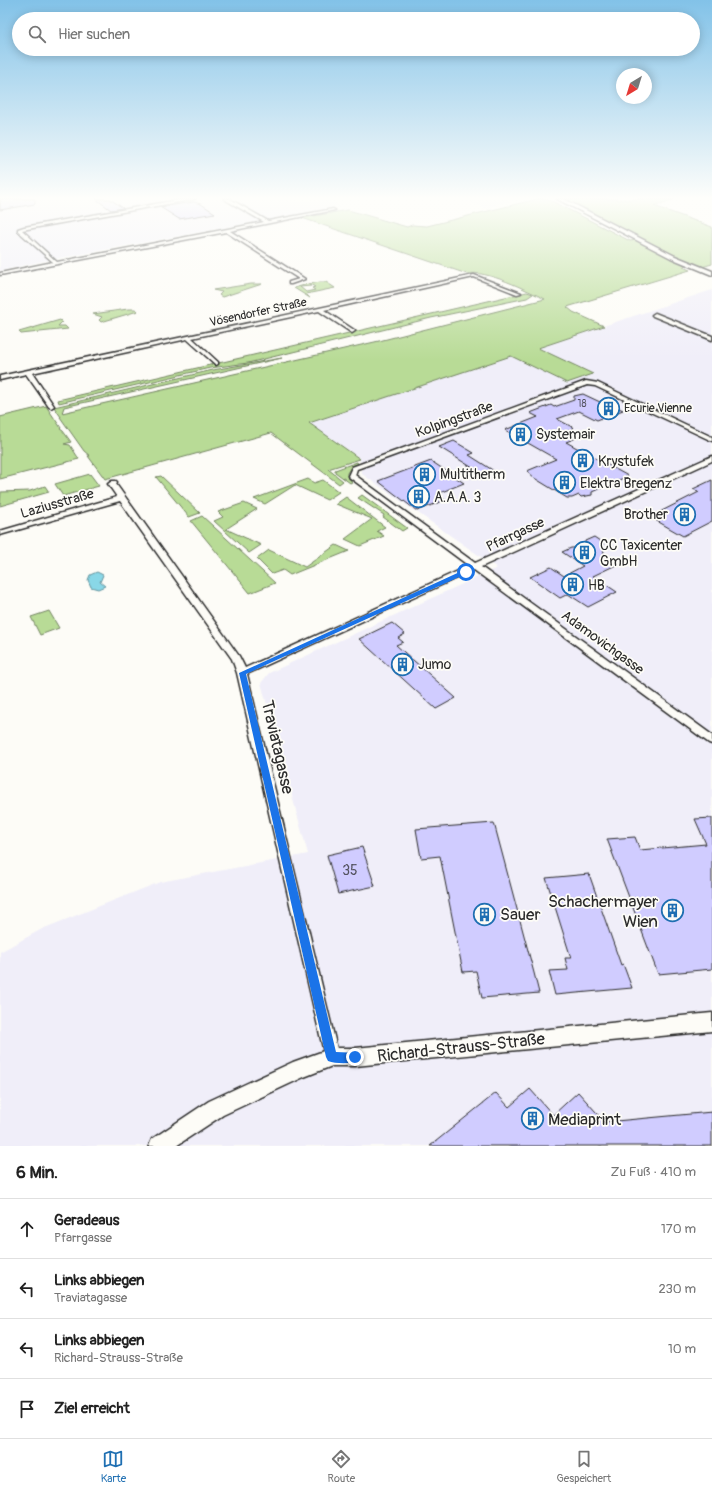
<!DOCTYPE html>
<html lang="de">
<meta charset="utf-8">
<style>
:root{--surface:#fff;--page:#f2f2f2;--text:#222;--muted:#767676;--line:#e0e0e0;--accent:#1f6fb2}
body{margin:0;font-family:Pangolin,sans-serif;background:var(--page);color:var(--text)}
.compass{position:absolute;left:616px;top:68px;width:36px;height:36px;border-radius:50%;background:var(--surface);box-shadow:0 2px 10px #0003;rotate:218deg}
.stop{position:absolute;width:12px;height:12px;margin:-9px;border:3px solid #1a73e8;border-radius:50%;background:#fff}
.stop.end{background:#1a73e8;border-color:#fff;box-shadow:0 1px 4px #0008}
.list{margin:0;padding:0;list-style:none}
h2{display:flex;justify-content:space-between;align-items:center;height:52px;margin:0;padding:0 16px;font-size:17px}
h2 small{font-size:13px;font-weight:400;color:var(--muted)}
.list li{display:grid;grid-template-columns:26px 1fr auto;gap:12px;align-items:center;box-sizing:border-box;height:60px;padding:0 16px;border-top:1px solid var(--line)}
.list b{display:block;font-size:15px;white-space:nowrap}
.list p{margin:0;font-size:13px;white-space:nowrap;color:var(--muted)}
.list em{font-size:13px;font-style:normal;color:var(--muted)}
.icon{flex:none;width:22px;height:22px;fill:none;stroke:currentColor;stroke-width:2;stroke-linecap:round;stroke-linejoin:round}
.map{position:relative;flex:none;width:712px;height:1146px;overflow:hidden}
.search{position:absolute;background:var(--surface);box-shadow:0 2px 10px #0003;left:12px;right:12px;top:12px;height:44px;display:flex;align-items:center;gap:10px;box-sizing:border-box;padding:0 14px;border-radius:22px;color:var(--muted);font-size:15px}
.sheet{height:292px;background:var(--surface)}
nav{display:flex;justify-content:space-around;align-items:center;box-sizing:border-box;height:56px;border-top:1px solid var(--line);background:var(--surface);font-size:11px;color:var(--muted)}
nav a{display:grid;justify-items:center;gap:2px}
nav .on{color:var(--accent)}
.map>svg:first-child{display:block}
.built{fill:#f0eef9}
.green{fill:#b8db96;stroke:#728360}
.water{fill:#89d7e7;stroke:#63929c}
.building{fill:#d0ccff;stroke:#2b2b2b}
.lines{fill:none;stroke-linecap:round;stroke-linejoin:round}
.street-casing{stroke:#2b2b2b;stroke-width:3}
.secondary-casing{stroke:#2b2b2b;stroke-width:3}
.street{fill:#fdfcf7;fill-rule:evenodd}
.secondary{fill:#fdfcf7;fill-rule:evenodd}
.route{fill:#1a73e8}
.labels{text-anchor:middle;stroke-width:3.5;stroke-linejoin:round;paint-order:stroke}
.far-number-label{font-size:10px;fill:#545360}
.far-street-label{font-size:12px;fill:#2b2b2b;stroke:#fdfcf7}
.far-poi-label{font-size:12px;fill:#2b2b2b;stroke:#fdfcf7;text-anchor:start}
.street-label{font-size:14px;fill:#2b2b2b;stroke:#fdfcf7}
.poi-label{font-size:14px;fill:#2b2b2b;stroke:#fdfcf7;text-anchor:start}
.near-number-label{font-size:14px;fill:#545360}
.near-street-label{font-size:17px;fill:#2b2b2b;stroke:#fdfcf7}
.near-poi-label{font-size:17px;fill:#2b2b2b;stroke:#fdfcf7;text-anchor:start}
</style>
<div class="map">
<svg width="712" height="1146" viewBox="0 0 712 1146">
<rect width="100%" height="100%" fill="#fdfcf7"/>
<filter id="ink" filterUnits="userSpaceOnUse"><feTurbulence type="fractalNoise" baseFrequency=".025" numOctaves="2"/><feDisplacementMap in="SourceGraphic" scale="8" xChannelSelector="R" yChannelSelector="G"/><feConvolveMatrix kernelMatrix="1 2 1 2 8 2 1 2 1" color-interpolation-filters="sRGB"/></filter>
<g filter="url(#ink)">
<path class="built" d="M0 199H287L297 202 325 199 340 206 39 262 0 271Z
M461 199H519L485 208Z
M712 290V1146H0V952L42 929 160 882 308 854 261 683 269 673 497 568 362 474 360 458 309 423 511 356 568 383 592 374 537 348Z"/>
<path class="green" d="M537 199H548L630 241 637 240 684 264 685 266 683 267 690 270 567 307 573 312 604 326 538 348 593 374 567 383 511 356 309 423 360 459 328 469 343 481 339 484 271 433 105 479 88 456H90L84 451 60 417H61L54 407 213 370 282 358 64 407 62 413 379 341 545 299C528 291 486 269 467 274L302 218 348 210 407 227 412 225 427 226Z
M561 199H675L654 206 712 227V264L702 267 687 261Z
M320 282H326L335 288 306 294 310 298 294 288 308 284 311 286 300 287 306 292 315 290 312 288 315 287 310 284Z
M251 284H262L222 297 219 295 222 292 213 290Z
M527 292 533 294 527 298 431 318 248 363 210 368 59 403 58 400Z
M128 309H135L138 311 101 322 99 320 102 317 93 314Z
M60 320 62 322 58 326H65L68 329 21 334 19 332Z
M46 406 61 428 60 429 63 431 71 442 64 444 70 445 79 459 0 479V417Z
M357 462 358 464 351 467 347 473V476L352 482 350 483 335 472V470Z
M90 474 99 486 63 496 55 484Z
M161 476 200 513 189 517 156 477Z
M308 479 314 483 323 480 339 492 327 500 295 485 265 504 254 499Z
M45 486 49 492 0 506 1 492 30 491Z
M362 495 407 528 402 531 383 517 384 515 358 498Z
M346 497 385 527 377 531 384 536 360 546 345 539 372 519 336 504Z
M244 503 257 509 226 529 261 545 249 553 214 521 223 517 218 512Z
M202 516 275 583 250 593 191 521Z
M336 545 349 551 290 575 283 570 272 574 257 559 269 550 305 567Z
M49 611 59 628 40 635 31 617Z"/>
<path class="water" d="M97 572 103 575 100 582 105 586 98 589 91 587 88 580 90 575Z"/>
<path class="building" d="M0 199H35V204L0 210Z
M96 199H110L123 208 111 210Z
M194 202 201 204 215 213 179 219 160 207Z
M583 394 600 402 605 401 623 410 597 420 579 411 557 419 574 428 565 432 576 438 566 442 628 476 592 492V495L581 497 579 495 572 498H567L531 476V474L527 471 556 459 505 430 538 417 530 413 551 405 554 407 574 400V396Z
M454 441 474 453 469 455 494 471 484 475 439 447Z
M431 461 464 483 437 494 445 500 417 511 378 481Z
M712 480V521L683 536 650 517 699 492 693 489Z
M594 537 603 543 604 554 618 564 593 576 617 592 588 607 568 594 560 598 530 577 551 567 564 576 583 566 562 552 571 548H578V545H585V541Z
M392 623 405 634 398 638 403 642 396 645 456 698 436 709 359 639Z
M712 818V969L658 974 607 839 635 837 640 850 706 844 695 819Z
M494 823 534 973 539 993 482 998 476 971 463 972 440 856 421 858 416 829Z
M362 847 375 886 338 894 327 855Z
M589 874 621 965 623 964 632 988 555 995 549 971 568 970 565 958H571L546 878Z
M530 1089 553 1115 578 1092 605 1122 712 1112V1146H430L496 1093 509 1107Z"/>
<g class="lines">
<defs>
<path id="street" d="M184 199H195L22 230 57 262 264 222 224 199H230L268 221 333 209 335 210 230 231 305 279 291 284H289V282L299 279 226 232 0 275V273L53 262 18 231V229L24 227Z
M474 275 521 293 517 294 474 277 324 310 354 330 355 331 352 333 319 311 192 338 218 362V364L216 365 187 339 32 373 54 406 51 408 49 407 26 374 0 380V376Z
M655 313 712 336V340L653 316 652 315Z
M586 381 598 383 712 437V441L595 386 587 385 357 469 355 475 475 563 712 456V461L481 567 712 735V744L709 743 474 570 247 674 339 1057 337 1062 332 1064 327 1062 325 1057 237 673 232 659 120 501 0 535V531L117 497 108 484 112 481H116L117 482 116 484 239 656 245 668 469 566 349 477 348 476 352 467Z"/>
<path id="secondary" d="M557 199H564L675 256 712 271V275L671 258Z
M712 1013V1031L355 1066H332L304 1077 223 1115 176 1146H149L152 1139 209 1101 293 1062 332 1048H355Z"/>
</defs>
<use href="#street" class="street-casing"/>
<use href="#secondary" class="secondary-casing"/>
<use href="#street" class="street"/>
<use href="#secondary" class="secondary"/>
</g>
</g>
<linearGradient id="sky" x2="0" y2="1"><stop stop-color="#82c2e8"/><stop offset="0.55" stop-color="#fefefb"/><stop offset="1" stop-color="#fefefb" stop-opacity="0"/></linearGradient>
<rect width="712" height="360" fill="url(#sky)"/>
<path class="route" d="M464 570 470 572 246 674 336 1052 359 1053 360 1057 359 1061C351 1064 336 1064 328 1061L326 1057 239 673Z"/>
<defs>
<symbol id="building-ring" viewBox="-11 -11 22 22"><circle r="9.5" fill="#fdfcf7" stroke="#1f6fb2" stroke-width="1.5"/><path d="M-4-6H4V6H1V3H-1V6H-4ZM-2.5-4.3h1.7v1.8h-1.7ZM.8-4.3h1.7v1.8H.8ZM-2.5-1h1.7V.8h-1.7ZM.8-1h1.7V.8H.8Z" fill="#1f6fb2"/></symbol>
</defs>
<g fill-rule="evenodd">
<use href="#building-ring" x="596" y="396" width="25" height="25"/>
<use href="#building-ring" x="508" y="422" width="25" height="25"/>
<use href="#building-ring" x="570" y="448" width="25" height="25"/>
<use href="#building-ring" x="412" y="462" width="25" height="25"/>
<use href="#building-ring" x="552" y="470" width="25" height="25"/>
<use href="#building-ring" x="406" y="484" width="25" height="25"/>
<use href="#building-ring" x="672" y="502" width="25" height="25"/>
<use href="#building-ring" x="572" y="540" width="25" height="25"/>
<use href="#building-ring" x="560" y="572" width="25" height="25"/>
<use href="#building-ring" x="390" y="652" width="25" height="25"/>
<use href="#building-ring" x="660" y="898" width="25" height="25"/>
<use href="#building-ring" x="472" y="902" width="25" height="25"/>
<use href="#building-ring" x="520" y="1106" width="25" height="25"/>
</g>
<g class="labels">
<g class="far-number-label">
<text x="582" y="407">18</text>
</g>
<g class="far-street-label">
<text transform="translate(258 312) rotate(-12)" y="4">Vösendorfer Straße</text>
</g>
<g class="far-poi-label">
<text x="624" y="412">Ecurie Vienne</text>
</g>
<g class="street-label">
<text transform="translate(454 419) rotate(-20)" y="5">Kolpingstraße</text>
<text transform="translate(57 503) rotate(-16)" y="5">Laziusstraße</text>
<text transform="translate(515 534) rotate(-25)" y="5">Pfarrgasse</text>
<text transform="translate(603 642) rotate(36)" y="5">Adamovichgasse</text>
</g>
<g class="poi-label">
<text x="536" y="439">Systemair</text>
<text x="598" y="466">Krystufek</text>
<text x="440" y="479">Multitherm</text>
<text x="580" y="488">Elektra Bregenz</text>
<text x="434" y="502">A.A.A. 3</text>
<text x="668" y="519" text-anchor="end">Brother</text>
<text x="600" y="550">CC Taxicenter<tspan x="600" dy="16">GmbH</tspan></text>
<text x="588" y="590">HB</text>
<text x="418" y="669">Jumo</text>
</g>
<g class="near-number-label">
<text x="350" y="875">35</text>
</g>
<g class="near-street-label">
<text transform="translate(278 747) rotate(77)" y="6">Traviatagasse</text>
<text transform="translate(461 1047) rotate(-6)" y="6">Richard-Strauss-Straße</text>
</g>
<g class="near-poi-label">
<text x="658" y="907" text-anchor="end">Schachermayer<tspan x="658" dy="20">Wien</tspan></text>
<text x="500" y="920">Sauer</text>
<text x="548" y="1125">Mediaprint</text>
</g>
</g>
</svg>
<svg class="compass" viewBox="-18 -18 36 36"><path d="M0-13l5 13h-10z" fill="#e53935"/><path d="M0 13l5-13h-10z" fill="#767676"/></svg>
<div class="stop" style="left:466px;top:572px"></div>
<div class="stop end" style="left:355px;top:1057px"></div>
<div class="search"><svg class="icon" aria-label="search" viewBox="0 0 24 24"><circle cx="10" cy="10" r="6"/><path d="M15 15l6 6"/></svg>Hier suchen</div>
</div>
<section class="sheet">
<h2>6 Min.<small>Zu Fuß · 410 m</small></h2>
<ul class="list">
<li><svg class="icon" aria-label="ahead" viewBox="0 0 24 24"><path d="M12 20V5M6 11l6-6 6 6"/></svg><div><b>Geradeaus</b><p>Pfarrgasse</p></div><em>170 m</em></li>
<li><svg class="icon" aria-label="left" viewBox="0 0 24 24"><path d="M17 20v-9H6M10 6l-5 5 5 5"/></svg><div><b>Links abbiegen</b><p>Traviatagasse</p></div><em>230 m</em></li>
<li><svg class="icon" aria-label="left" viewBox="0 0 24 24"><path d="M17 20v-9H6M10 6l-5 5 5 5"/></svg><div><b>Links abbiegen</b><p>Richard-Strauss-Straße</p></div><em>10 m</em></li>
<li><svg class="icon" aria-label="arrive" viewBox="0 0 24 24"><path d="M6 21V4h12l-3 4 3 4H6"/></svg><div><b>Ziel erreicht</b></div></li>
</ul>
</section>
<nav>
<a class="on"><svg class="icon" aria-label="map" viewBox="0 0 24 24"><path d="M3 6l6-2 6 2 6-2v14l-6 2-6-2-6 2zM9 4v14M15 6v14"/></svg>Karte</a>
<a><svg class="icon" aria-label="directions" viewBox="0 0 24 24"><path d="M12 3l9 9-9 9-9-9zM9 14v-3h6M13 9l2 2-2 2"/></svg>Route</a>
<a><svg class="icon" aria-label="saved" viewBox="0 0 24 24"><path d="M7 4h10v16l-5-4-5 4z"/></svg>Gespeichert</a>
</nav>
